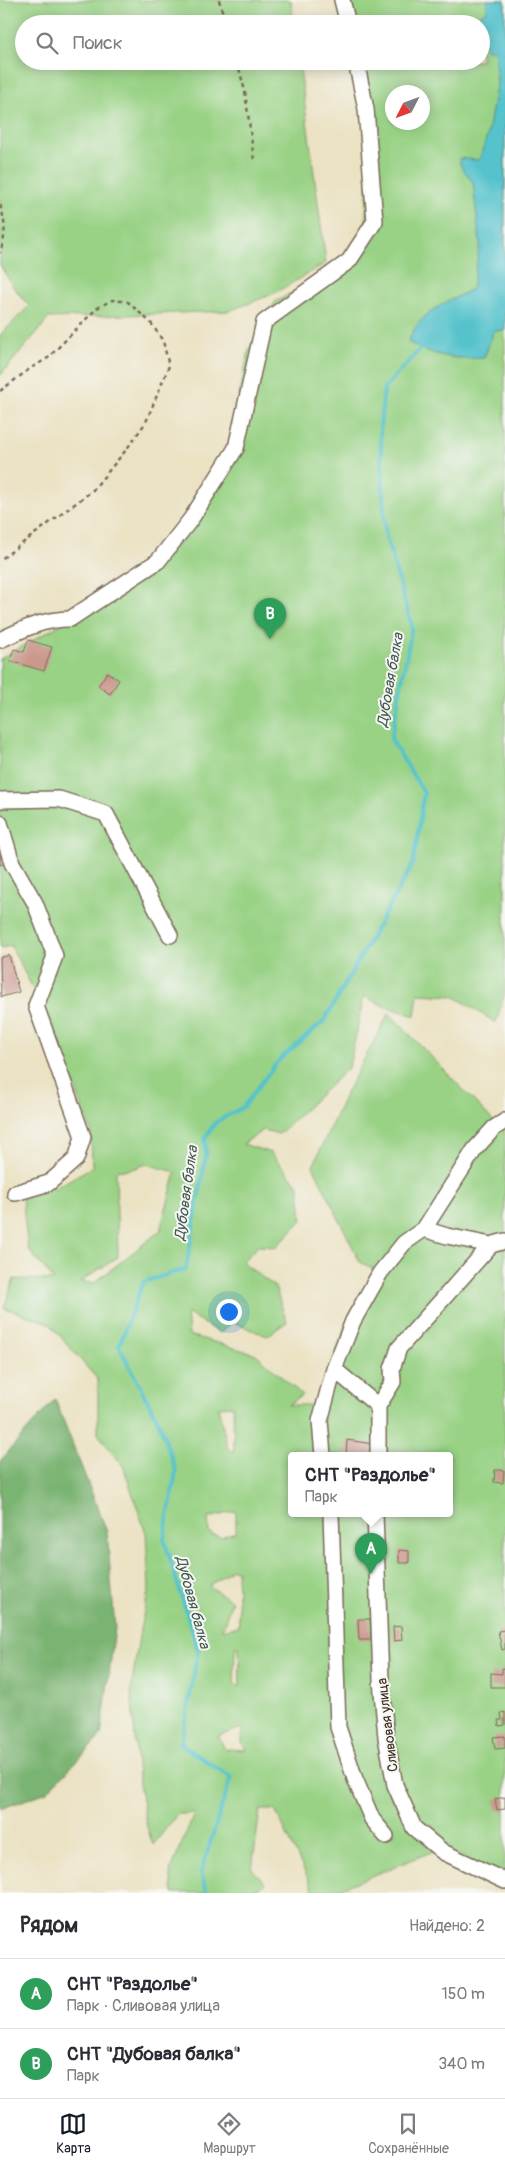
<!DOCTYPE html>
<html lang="ru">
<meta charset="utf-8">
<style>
:root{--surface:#fff;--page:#f7f7f7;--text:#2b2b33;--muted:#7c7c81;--line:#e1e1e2;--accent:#111827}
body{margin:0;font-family:Pangolin,sans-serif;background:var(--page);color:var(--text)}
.compass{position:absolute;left:385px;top:85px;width:45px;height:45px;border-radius:50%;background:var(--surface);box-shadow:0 2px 12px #0003;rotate:228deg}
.you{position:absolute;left:228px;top:1311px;width:18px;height:18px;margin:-12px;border:4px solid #fff;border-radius:50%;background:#1a73e8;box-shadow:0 0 0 8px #1a73e833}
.badge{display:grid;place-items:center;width:32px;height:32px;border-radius:50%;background:var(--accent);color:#fff;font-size:16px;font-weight:700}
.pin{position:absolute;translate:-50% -41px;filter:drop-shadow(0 1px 2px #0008)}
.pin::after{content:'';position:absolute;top:26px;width:18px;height:15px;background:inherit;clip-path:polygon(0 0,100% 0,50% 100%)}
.popup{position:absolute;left:288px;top:1452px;width:165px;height:65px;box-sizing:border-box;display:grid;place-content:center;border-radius:5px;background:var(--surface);filter:drop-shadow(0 1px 4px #0005);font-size:16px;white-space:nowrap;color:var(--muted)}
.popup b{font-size:19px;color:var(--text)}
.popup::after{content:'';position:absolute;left:50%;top:100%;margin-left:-10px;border:10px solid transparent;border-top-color:var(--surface)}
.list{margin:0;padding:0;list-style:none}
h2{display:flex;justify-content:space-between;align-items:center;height:65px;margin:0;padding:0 20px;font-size:21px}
h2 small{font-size:16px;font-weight:400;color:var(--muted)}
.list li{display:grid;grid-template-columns:32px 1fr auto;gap:15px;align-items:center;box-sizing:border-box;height:70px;padding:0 20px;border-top:1px solid var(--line)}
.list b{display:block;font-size:19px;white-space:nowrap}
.list p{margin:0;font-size:16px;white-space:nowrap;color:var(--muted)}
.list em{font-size:16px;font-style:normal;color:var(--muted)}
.icon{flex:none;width:28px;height:28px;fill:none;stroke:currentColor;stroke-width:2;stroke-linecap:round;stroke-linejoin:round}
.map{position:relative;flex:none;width:505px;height:1893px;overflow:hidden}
.search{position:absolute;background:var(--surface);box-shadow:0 2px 12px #0003;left:15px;right:15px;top:15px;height:55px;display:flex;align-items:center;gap:12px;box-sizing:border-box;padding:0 18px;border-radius:28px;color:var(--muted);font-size:19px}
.sheet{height:205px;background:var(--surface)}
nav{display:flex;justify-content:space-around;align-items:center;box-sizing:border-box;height:70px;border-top:1px solid var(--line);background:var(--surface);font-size:14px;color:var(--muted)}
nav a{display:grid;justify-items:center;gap:2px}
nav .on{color:var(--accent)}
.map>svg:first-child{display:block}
.green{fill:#99d285;stroke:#6a7e52;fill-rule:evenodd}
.forest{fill:#7ab472;stroke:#5a6f48}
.water{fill:#55c2cc;stroke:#487675}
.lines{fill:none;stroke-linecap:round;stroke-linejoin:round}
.stream{stroke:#55c2cc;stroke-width:4}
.building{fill:#ca988d}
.minor-casing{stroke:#796a58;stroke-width:18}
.path{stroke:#796a58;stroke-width:2.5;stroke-dasharray:4 4;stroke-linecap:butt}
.minor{stroke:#fff;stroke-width:15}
.labels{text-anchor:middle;stroke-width:4;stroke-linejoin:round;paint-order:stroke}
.street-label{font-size:14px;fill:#3b2a1e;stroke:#f6f6f2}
.water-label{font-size:15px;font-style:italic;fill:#435852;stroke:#f6f6f2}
</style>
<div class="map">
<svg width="505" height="1893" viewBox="0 0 505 1893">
<rect width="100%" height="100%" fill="#f6f6f2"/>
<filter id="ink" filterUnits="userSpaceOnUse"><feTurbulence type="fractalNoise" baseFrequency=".02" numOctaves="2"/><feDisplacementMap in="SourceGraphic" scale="10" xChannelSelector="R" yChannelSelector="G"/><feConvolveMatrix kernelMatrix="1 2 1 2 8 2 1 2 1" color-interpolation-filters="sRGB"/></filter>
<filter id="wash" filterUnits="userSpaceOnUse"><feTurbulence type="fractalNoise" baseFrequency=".0096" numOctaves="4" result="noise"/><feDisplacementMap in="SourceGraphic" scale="20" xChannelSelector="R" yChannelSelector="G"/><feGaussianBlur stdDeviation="1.12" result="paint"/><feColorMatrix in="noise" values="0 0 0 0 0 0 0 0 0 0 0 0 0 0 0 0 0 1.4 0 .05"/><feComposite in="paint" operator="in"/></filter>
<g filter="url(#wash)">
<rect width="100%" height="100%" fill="#ebe2c3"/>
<path class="green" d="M0 0H291L294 24H24V61H299L326 263 273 294 229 311 49 318 0 376V335L29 306 14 288 0 265Z
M349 0H505V992L496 1023 454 996 418 994 415 1016 381 1005 364 996 349 1067 279 1134 263 1130 243 1144 271 1153 299 1186 302 1220 276 1247 258 1246 242 1262 275 1287 287 1322 267 1336 233 1322 220 1333 187 1313 189 1335 256 1354 302 1395 288 1405H316L349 1317 375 1270 360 1262 313 1166 345 1095 389 1013 501 1129 505 1127V1876L441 1848 329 1893H315L275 1810H260L252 1869 266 1884 245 1893H173L170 1872 194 1814H178L153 1845 146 1824 138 1777 131 1690 140 1630 149 1588 146 1533 123 1466 98 1434V1380L49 1323 4 1308 14 1279 54 1280 28 1249 22 1198 53 1189 92 1167 91 1130 52 1026 11 946 0 948V659L70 619 169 554 224 467 249 350 275 302 367 251 366 215 372 106 362 61H481V24H354ZM392 92H422V122H392ZM146 1164 176 1172 160 1231 94 1283 80 1282 118 1257 116 1171 136 1168ZM233 1406 234 1452 228 1449 218 1407ZM292 1455H450V1513H292ZM236 1511V1532L220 1537 209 1533 208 1518ZM232 1569 237 1570 239 1626 222 1630 232 1601 209 1586ZM235 1647H239L240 1687 234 1684ZM242 1728V1742L246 1750 225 1749 218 1736Z"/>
<path class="forest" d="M55 1399 107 1532 115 1628 101 1736 47 1792 0 1809V1461Z"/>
<path class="water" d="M487 0H505V330L494 331 484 358C456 360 432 356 408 342 421 310 444 304 472 289L480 244 473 182 461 167 459 158 479 160 488 133 497 81 494 50H487L481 36V24H476L474 19 487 11Z"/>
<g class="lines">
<path class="stream" d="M207 1893 201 1872 231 1777 181 1745 198 1651 164 1539 176 1471 159 1423 119 1346 143 1282 186 1269 206 1154 205 1138 216 1122 243 1107 279 1060 324 1021 413 864 424 793 391 739 412 627 385 533 380 428 384 388 423 346"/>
</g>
<g id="blocks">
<path class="building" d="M28 640 52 647 44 671 10 661 14 649 24 652Z
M107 672 119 680 110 694 98 686Z
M0 846 5 863 0 865Z
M9 955 19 992 1 997 0 958Z
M347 1440 373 1444 372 1455H346Z
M495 1470H504L503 1483 494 1482Z
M399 1550 409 1551V1563H399Z
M358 1619H370L371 1640H359Z
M401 1626 402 1640 394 1641 393 1627Z
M505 1630V1649L502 1650 498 1631Z
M502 1668 505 1669V1687H491V1673L502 1674Z
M505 1712V1725L499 1726 498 1720H502L501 1713Z
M505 1736V1748L495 1749 493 1737Z
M505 1797V1809L497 1810 495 1799Z"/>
</g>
</g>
<g filter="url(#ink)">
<use href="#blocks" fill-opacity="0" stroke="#796a58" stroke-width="1"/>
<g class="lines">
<defs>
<path id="minor" d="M342 0 348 24
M0 640C23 629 44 619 70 619L158 561 191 519 236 448 264 322 349 261 375 221 366 109 356 61
M0 800 59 799 106 814 170 935
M0 823 12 863 35 903 55 956 36 1006 83 1137 76 1159 49 1183 15 1193
M424 1229 447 1236 491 1245
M334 1369 378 1406 393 1382 392 1369 399 1348 491 1245 505 1241
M323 1455 320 1421 334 1369 353 1321 380 1273 404 1243 424 1229 475 1149 494 1128 505 1121
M378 1455V1406
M331 1513 338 1727 355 1779 372 1819 386 1836
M375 1513 381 1680 386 1737 395 1785 414 1828 443 1852 505 1881"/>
</defs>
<use href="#minor" class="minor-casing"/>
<path class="path" d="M219 0 226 24
M237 61 245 91 254 160
M0 205C6 223 6 236 0 253
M0 391 31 368 48 358 97 308 112 300 128 302 151 323 163 341 169 366 146 422 126 450 92 491 0 560"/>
<use href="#minor" class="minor"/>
</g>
</g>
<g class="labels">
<g class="street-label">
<text transform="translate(387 1725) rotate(-97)" y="5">Сливовая улица</text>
</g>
<g class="water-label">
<text transform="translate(390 680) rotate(-80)" y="5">Дубовая балка</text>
<text transform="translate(186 1193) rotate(-82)" y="5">Дубовая балка</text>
<text transform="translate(193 1602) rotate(75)" y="5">Дубовая балка</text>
</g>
</g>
</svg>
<svg class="compass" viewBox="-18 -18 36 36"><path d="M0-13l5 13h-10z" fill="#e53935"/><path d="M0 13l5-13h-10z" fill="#7c7c81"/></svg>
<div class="you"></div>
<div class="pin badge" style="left:371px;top:1574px;background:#2e9e5b">A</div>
<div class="popup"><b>СНТ &quot;Раздолье&quot;</b>Парк</div>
<div class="pin badge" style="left:270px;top:639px;background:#2e9e5b">B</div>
<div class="search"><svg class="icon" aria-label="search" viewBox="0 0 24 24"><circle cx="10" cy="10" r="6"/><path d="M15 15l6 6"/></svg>Поиск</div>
</div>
<section class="sheet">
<h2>Рядом<small>Найдено: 2</small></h2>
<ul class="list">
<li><span class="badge" style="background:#2e9e5b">A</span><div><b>СНТ &quot;Раздолье&quot;</b><p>Парк · Сливовая улица</p></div><em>150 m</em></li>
<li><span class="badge" style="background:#2e9e5b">B</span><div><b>СНТ &quot;Дубовая балка&quot;</b><p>Парк</p></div><em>340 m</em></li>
</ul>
</section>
<nav>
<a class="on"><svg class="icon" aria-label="map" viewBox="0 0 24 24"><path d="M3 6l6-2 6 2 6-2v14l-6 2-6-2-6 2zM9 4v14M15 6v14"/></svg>Карта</a>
<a><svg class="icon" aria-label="directions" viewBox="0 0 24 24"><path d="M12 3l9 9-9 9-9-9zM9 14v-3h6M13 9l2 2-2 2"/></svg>Маршрут</a>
<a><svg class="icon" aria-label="saved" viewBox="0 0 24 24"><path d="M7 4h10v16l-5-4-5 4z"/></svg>Сохранённые</a>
</nav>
